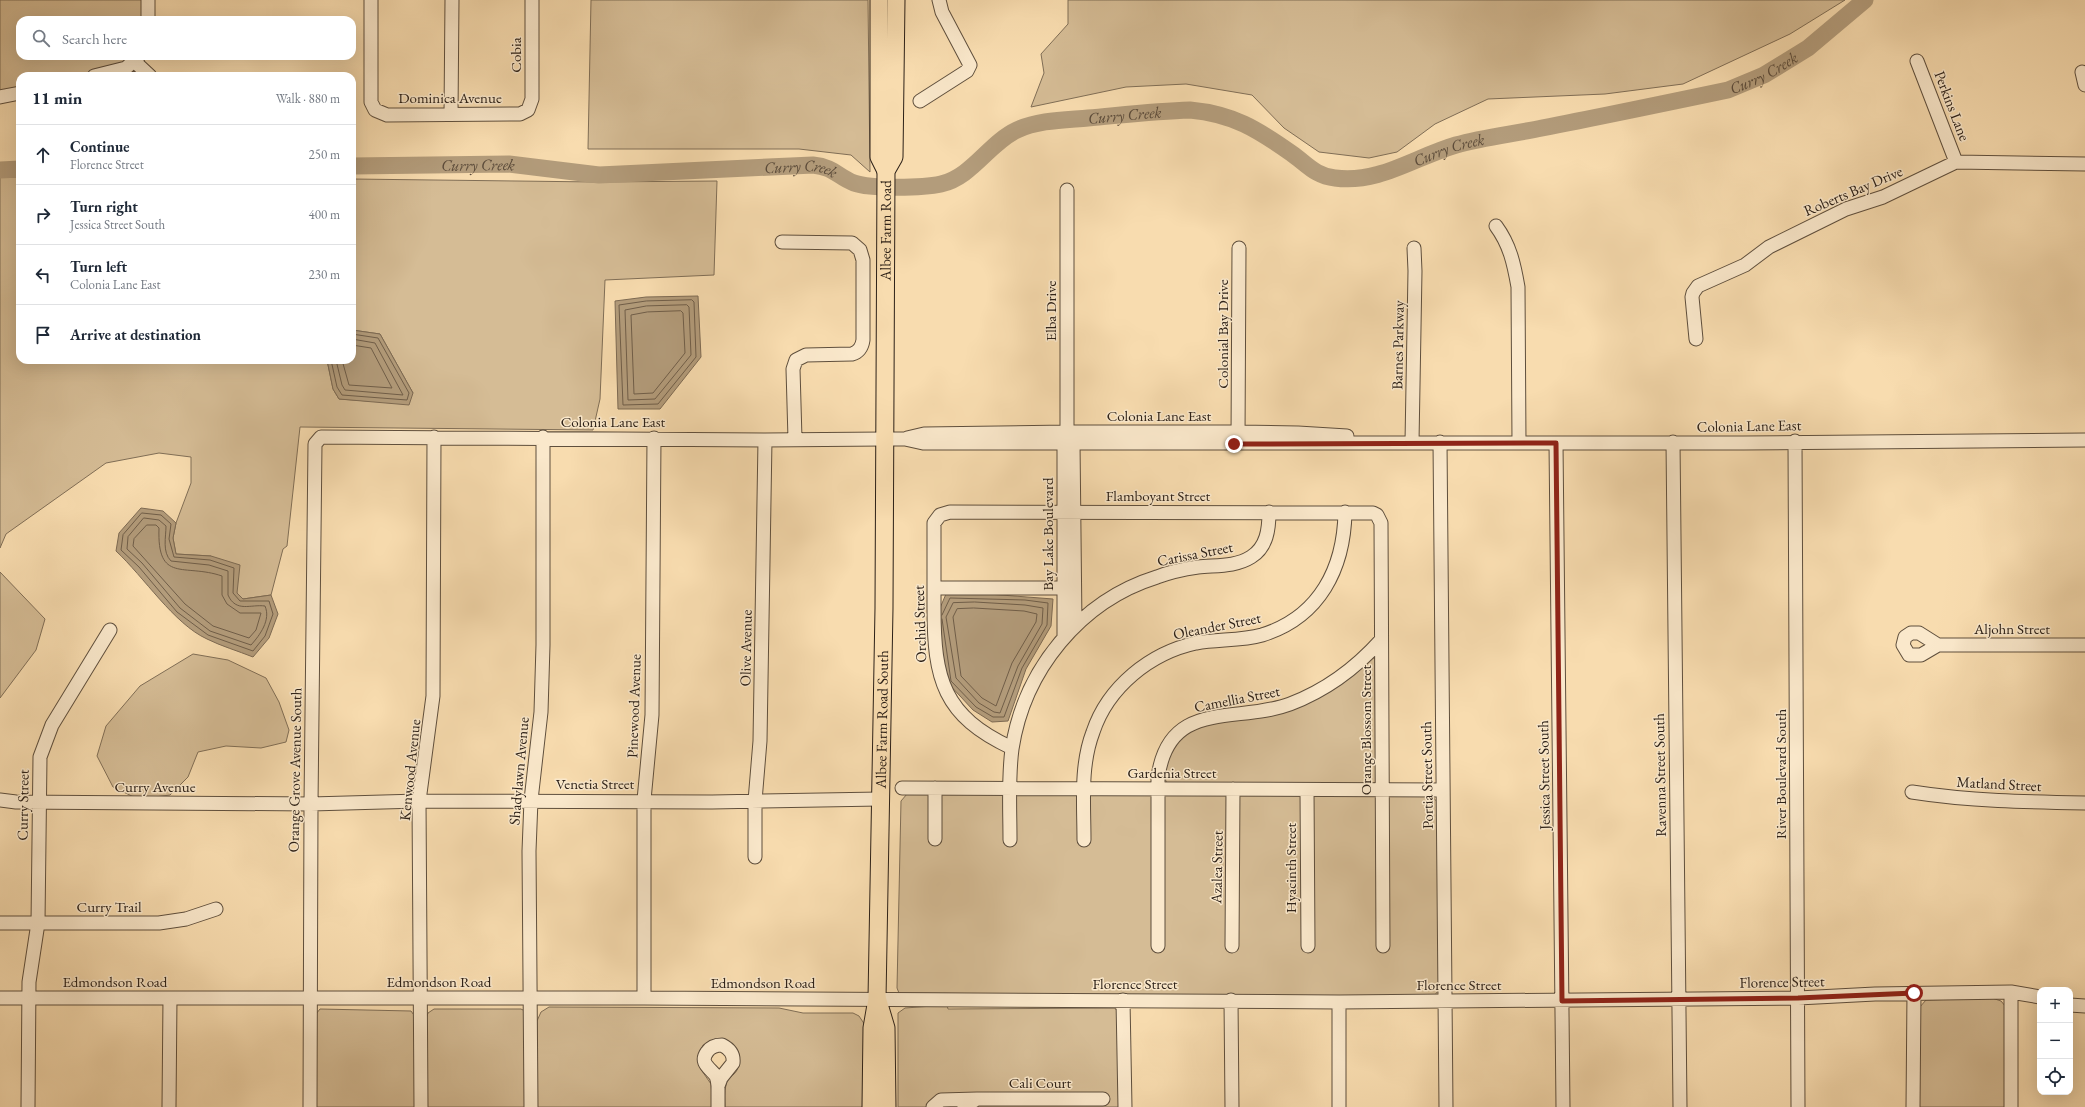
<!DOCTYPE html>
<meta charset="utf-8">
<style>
:root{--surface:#fff;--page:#f2f2f3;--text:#1f2937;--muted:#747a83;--line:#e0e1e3}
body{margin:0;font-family:"EB Garamond",serif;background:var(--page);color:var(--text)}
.controls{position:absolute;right:12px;bottom:12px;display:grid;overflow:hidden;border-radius:8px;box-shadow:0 4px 16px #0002}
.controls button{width:36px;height:36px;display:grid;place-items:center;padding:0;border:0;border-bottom:1px solid var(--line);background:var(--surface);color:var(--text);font:20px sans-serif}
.stop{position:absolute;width:12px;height:12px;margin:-9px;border:3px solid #8f2418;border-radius:50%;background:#fff}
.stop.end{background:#8f2418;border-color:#fff;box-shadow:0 1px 4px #0008}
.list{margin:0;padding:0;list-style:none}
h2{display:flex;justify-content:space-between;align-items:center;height:52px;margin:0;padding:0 16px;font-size:17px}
h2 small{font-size:13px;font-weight:400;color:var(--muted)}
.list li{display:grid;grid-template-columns:26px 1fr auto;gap:12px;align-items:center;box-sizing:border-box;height:60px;padding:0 16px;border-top:1px solid var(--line)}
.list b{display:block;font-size:15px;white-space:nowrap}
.list p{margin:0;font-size:13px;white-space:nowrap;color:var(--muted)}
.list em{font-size:13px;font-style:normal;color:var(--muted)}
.icon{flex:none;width:22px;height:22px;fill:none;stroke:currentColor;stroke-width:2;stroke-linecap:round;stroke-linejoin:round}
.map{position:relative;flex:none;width:2085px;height:1107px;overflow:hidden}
.search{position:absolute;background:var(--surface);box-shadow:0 4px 16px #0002;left:16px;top:16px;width:340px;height:44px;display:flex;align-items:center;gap:10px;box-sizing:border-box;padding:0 14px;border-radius:12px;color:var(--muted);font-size:15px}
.panel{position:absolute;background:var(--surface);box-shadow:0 4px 16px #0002;left:16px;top:72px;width:340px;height:292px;border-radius:12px}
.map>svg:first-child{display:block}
.green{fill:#d5bc95;stroke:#806e56}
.water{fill:#b39c7b;stroke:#7d6a53}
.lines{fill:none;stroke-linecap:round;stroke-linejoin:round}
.shore{stroke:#705e49;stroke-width:1}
.river{stroke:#b39c7b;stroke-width:17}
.minor-casing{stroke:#5f4f3d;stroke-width:15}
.major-casing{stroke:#2c2017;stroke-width:19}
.minor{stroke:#fae8cb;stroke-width:13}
.major{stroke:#f8dcaf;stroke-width:17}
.route{stroke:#8f2418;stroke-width:5}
.labels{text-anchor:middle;stroke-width:3;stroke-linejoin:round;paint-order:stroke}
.street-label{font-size:15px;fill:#2c2017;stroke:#fae8cb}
.water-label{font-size:16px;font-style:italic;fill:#5b4b3a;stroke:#fae8cb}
</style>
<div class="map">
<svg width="2085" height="1107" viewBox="0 0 2085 1107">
<rect width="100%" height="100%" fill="#f8dcaf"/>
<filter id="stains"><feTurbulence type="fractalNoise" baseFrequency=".005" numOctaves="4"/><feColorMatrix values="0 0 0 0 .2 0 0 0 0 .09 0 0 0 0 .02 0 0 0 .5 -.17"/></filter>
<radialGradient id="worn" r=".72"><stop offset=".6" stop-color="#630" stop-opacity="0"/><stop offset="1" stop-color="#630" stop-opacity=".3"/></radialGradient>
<path class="green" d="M0 0H144V20H20V56H134L118 67 78 76H20V89L0 93Z
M591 0H868L870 172 851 155 799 149H588Z
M1068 0H1845L1790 34 1683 84 1605 94 1488 99 1435 124 1397 152 1369 158 1319 152 1284 128 1252 95 1186 84 1126 87 1031 107 1044 73 1041 54 1068 24Z
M0 177H20V360H327L333 389 339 399 368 401 413 393 380 334 352 330V179L597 182 717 181 714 275 605 280 600 399 593 430 300 427 287 546 283 549 271 595 243 599 237 593 211 556 176 554 173 538 176 523 191 483V457L159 453 106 463 6 534 0 548Z
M0 572 45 619 36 650 0 698Z
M193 654 228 660 266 678 279 702 289 730 286 742 261 748 226 746 198 752 188 777 170 795 138 799 113 787 97 756 106 726 140 686Z
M1372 658H1375L1376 782 1374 784 1167 783 1164 777 1165 768 1173 748 1183 736 1202 724 1256 717Z
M907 794 1431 795 1439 804V991L1436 993V995L1428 997 899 993 897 988 901 801Z
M1992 998 2001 1001 2006 1007V1107H1919V1008L1926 1000Z
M947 1005 948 1009 1115 1008 1118 1013 1121 1107H898V1013L905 1008Z
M549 1007 779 1008 803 1013H853L859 1016 865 1025V1107H725C725 1100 724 1092 726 1085 727 1078 734 1076 737 1070 745 1052 733 1039 715 1039L703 1045 698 1057 700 1068 711 1084 713 1107H537V1021L541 1012Z
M320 1009 411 1011 416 1018 418 1107H315L316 1014Z
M434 1009H521L525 1011 529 1107H426V1019L428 1013Z"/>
<path class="water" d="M698 296 701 357 660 409H618L615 301 646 297Z
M352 330 380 334 413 393 409 405 339 399 333 389 327 360H352Z
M141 508 163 511 176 523 173 538 176 554 211 556 240 565 237 593 243 599 271 595 278 614 269 638 253 657C238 651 221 646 207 639 174 624 144 577 116 551L119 533Z
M975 593 1053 599 1051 626 1026 669 1008 721 992 722 973 710 947 682 937 615 946 594Z"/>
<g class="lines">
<path class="shore" d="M692 300 694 302 696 357 658 404 623 405 619 305 646 301Z
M687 305 689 307 691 355 655 399 628 400 625 310 646 306Z
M681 311 683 313 685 353 653 393 634 394 631 315 647 312Z
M331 360 337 387 342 395 407 400 409 393 378 338 352 334
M336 360 342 385 345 390 403 395 375 343 352 339
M342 360 349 385 392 388 371 348 352 345
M142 513 161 515 171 524 169 539 174 557 210 560 234 568 233 593 240 601H269L273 614 265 636 253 651 208 635 177 612 139 567 121 550 123 535Z
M144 518 159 520 166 526C166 537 162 552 171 561L209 565 228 571V595C236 613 251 604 265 606 271 620 260 635 251 645L210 631 180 608 142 563 127 549 128 537Z
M147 525H156L159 528C157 584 184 563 222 576V595L227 604 240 613H261L256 630 249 638 213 626 185 604 133 546 134 539Z
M975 602 1025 605 1043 608 1042 624 1018 666 1000 713 994 712 979 703 956 678 946 617 953 603Z
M974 608 1024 611 1037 614 1036 622 1012 663 996 706 982 698 961 676 953 617 957 609Z
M942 615 950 598 1025 600 1048 603 1047 625 1022 668 1004 717H993L976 707 951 681 942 619"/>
<g class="river">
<path id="s1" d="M352 166 509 164 599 175 813 165C834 167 838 177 854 183 870 189 924 188 941 184 972 177 989 143 1017 130 1038 120 1065 120 1088 118 1122 115 1156 111 1190 110 1233 114 1257 129 1291 153 1307 164 1315 176 1335 178 1379 184 1415 157 1456 145 1484 137 1514 134 1542 128 1604 116 1666 103 1728 90L1764 75 1808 48 1865 0"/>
<path d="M0 170 20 169"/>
</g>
<defs>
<path id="minor" d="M148 0V20
M371 0V102L375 110 387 115 520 114 528 110 532 99V0
M1917 61 1956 162
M135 62 150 76
M2082 72 2085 85
M94 76 126 68 139 56
M0 97 20 93
M920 101 967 71 970 65 942 12 939 0
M451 114 452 0
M1496 226C1510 245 1514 264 1518 287L1519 443
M782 242 852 243 860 250 863 260V340C862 347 859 352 852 354L806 355 796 360 793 369 795 439
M1696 339 1692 297 1693 293 1698 286 1745 265 1769 247 1846 209 1883 197 1956 162 2085 164
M1070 437 1073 443 1075 625
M907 438 924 434 1067 432H1238L1298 433 1347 436
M1238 440 1239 248
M1795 441 1798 1107
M1412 442 1415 271 1414 248
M1440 442 1446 1107
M1673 442 1680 1107
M1556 443 1563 1107
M934 588H1073
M1911 633H1919L1938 645 1921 655H1909L1903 645 1905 637Z
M1064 637V443L1067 432V190
M1938 645H2085
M1012 748C943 716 934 679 934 608 934 580 934 551 934 523L940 515 950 512 1373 513 1377 515 1381 523 1383 946
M902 788 1443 790
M1307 790 1308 946
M1912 792C1969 801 2027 802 2085 803
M0 800 16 802 311 804 419 801 712 802 880 799
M935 839V788
M1010 840C1010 810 1008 779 1012 749 1024 670 1080 601 1157 577 1170 572 1184 569 1198 567 1216 565 1235 567 1251 557 1267 547 1269 529 1269 512
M1084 840C1084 804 1080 766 1093 732 1108 687 1150 653 1196 643 1218 639 1241 641 1262 635 1320 617 1344 568 1345 512
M755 857V801L760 741 765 440
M0 923H159L186 919 216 909
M1158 946V777C1169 698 1237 724 1290 704 1327 690 1355 669 1381 640
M1232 946 1233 789
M2011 992V1107
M0 998H644L1339 1002 1798 998 1875 994 2011 992 2040 997
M644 998V800L652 715 654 438
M1123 1000 1125 1107
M1231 1000 1232 1107
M2070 1005 2085 1006
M722 1045C730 1049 734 1054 733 1063L721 1078 718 1086C718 1083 717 1079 716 1076 710 1068 699 1063 707 1052 711 1046 716 1045 722 1045Z
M977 1099H1103
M28 1107 29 982 38 923 40 757 52 725 110 630
M169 1107 170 998
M310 1107 311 804 315 444 321 437 765 440 884 439H905L923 443H1743L2085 440
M421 1107 419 801 433 696 434 437
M531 1107 529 851 531 800 541 712 543 645V437
M718 1107V1086
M933 1107 941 1100 977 1099 964 1107
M1339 1107V1002
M1913 1107 1914 993"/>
<g id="major">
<path d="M879 0V157L886 171"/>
<path d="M878 1001 886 1028 887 1107"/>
<path id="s2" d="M871 1107 872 1028 877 999 884 608 886 171 894 157 896 0"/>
</g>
</defs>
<use href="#minor" class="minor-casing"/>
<use href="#major" class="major-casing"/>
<use href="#minor" class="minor"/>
<use href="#major" class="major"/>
</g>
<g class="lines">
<path class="route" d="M1234 444 1556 443 1562 1001 1798 998 1914 993"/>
</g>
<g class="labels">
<g class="street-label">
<text transform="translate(516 55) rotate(-90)" y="5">Cobia</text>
<text x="450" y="103">Dominica Avenue</text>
<text transform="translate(1952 106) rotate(69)" y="5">Perkins Lane</text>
<text transform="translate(1853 191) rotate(-23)" y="5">Roberts Bay Drive</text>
<text dy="5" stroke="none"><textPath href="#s2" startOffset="877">Albee Farm Road</textPath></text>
<text transform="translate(1051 311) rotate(-90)" y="5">Elba Drive</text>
<text transform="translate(1223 334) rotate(-90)" y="5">Colonial Bay Drive</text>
<text transform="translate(1398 345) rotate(-89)" y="5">Barnes Parkway</text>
<text x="1159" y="421">Colonia Lane East</text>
<text x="613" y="427">Colonia Lane East</text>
<text transform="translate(1749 426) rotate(-1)" y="5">Colonia Lane East</text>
<text x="1158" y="501">Flamboyant Street</text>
<text transform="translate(1048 534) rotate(-90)" y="5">Bay Lake Boulevard</text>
<text transform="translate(1195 554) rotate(-11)" y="5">Carissa Street</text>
<text transform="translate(920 624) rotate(-92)" y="5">Orchid Street</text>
<text transform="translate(1217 626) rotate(-11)" y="5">Oleander Street</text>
<text x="2012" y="634">Aljohn Street</text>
<text transform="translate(746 648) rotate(-89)" y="5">Olive Avenue</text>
<text transform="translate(1237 699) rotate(-11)" y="5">Camellia Street</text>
<text transform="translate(634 706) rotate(-88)" y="5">Pinewood Avenue</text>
<text dy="5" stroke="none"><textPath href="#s2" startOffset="388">Albee Farm Road South</textPath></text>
<text transform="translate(1366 730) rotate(-90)" y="5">Orange Blossom Street</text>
<text transform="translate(295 770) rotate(-89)" y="5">Orange Grove Avenue South</text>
<text transform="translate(410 770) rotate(-84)" y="5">Kenwood Avenue</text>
<text transform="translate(519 771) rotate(-85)" y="5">Shadylawn Avenue</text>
<text x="1172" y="778">Gardenia Street</text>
<text transform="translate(1781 774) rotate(-90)" y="5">River Boulevard South</text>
<text transform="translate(1427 775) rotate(-91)" y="5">Portia Street South</text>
<text transform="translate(1544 775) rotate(-91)" y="5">Jessica Street South</text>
<text transform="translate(1660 775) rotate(-91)" y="5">Ravenna Street South</text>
<text x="595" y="789">Venetia Street</text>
<text transform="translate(1999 784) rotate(3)" y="5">Matland Street</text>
<text x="155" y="792">Curry Avenue</text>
<text transform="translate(23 805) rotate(-89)" y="5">Curry Street</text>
<text transform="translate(1217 867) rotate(-89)" y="5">Azalea Street</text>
<text transform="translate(1291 868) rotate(-90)" y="5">Hyacinth Street</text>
<text x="109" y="912">Curry Trail</text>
<text x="115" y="987">Edmondson Road</text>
<text x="439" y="987">Edmondson Road</text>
<text transform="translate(1782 982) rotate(-1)" y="5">Florence Street</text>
<text x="763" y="988">Edmondson Road</text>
<text x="1135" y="989">Florence Street</text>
<text x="1459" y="990">Florence Street</text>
<text x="1040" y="1088">Cali Court</text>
</g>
<g class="water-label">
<text dy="6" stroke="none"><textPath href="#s1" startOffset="1470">Curry Creek</textPath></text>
<text dy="6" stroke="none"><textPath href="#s1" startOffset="798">Curry Creek</textPath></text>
<text dy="6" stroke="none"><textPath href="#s1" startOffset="1145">Curry Creek</textPath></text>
<text dy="6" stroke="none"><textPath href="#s1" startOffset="126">Curry Creek</textPath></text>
<text dy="6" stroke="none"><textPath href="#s1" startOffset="450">Curry Creek</textPath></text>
</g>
</g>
<rect width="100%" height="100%" filter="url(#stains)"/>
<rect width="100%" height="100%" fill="url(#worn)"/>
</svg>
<div class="controls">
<button>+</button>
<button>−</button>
<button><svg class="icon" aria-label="locate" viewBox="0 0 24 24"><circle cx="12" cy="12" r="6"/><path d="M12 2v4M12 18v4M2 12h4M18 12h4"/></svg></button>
</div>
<div class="stop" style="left:1914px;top:993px"></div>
<div class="stop end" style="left:1234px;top:444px"></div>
<div class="search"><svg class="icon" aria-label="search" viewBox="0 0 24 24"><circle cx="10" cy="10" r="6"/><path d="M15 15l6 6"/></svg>Search here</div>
<section class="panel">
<h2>11 min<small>Walk · 880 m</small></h2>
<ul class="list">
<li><svg class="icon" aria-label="ahead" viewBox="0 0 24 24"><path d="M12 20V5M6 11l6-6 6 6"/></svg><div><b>Continue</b><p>Florence Street</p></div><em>250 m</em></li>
<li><svg class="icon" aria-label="right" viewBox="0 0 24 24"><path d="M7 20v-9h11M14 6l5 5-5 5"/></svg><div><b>Turn right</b><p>Jessica Street South</p></div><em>400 m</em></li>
<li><svg class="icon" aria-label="left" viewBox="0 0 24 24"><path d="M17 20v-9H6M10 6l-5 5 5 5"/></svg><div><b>Turn left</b><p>Colonia Lane East</p></div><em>230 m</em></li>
<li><svg class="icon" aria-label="arrive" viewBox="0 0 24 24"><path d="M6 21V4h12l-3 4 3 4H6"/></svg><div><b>Arrive at destination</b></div></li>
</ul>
</section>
</div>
